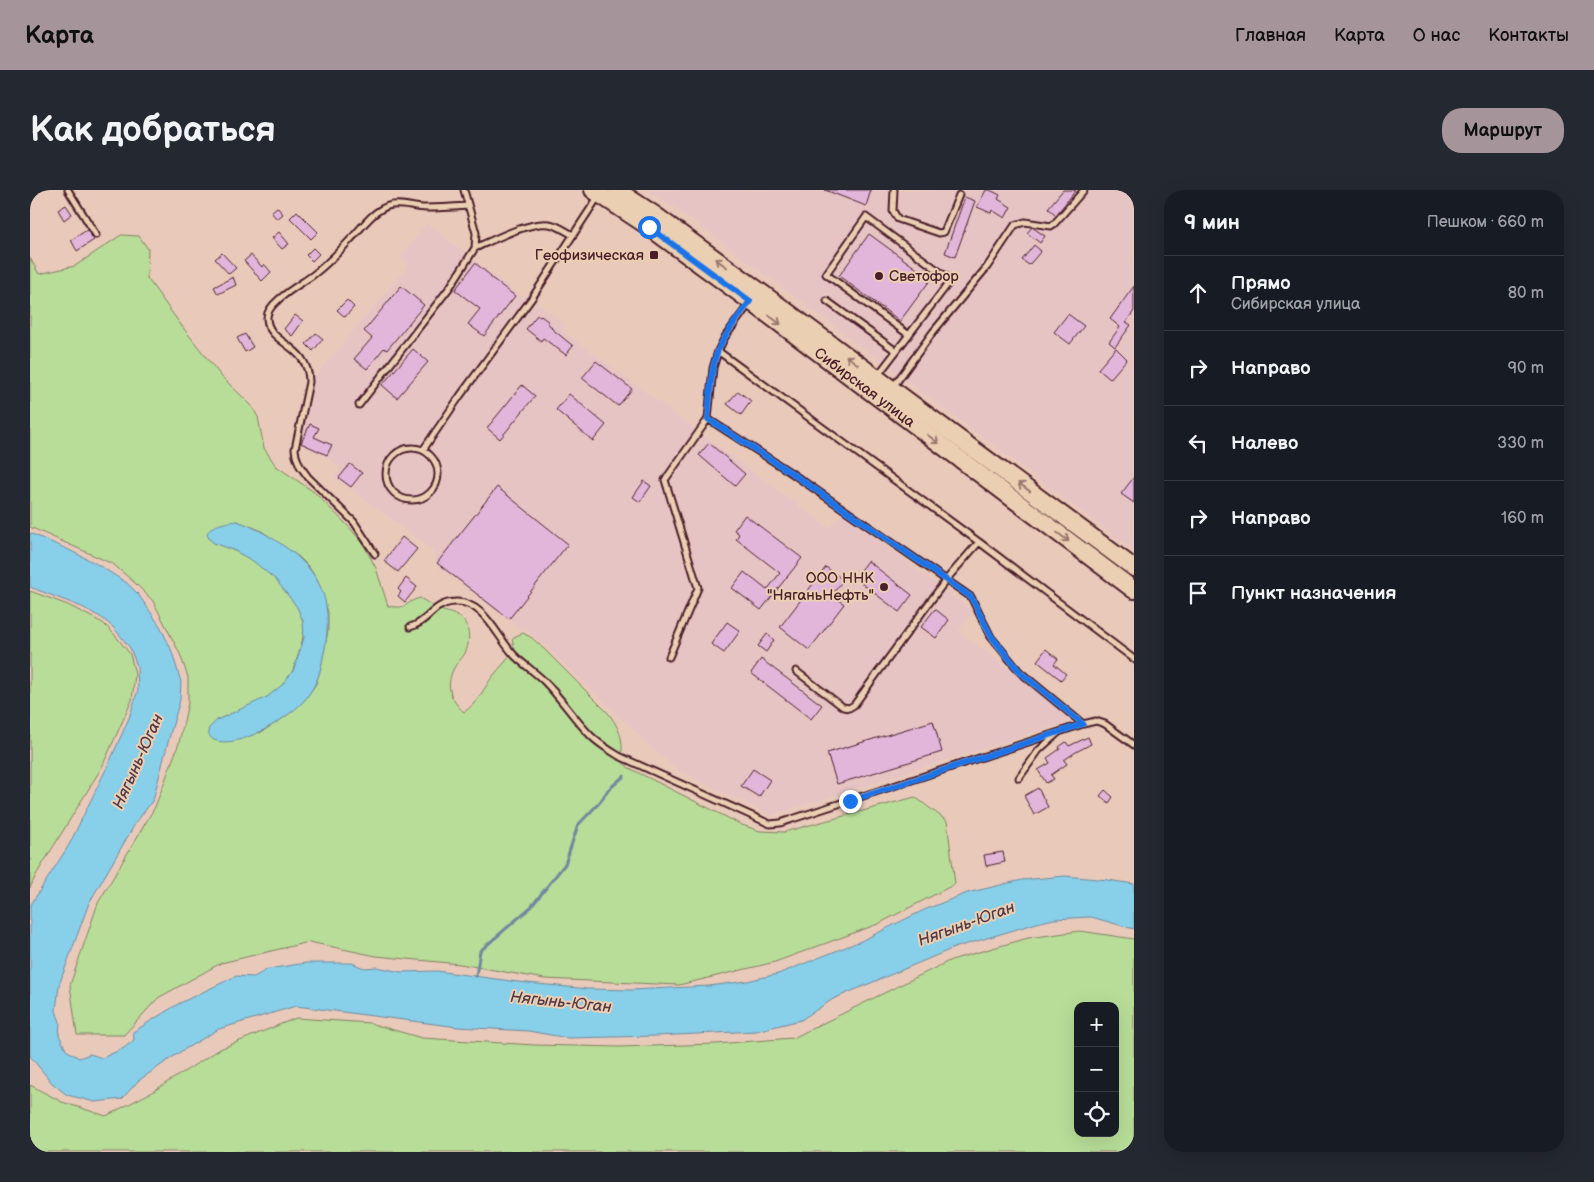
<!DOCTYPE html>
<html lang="ru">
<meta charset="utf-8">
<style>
:root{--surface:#171b24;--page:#242831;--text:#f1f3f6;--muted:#9ea1a6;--line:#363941;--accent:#a6949b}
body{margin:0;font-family:"Balsamiq Sans",sans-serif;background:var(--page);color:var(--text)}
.controls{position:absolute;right:15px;bottom:15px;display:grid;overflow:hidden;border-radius:10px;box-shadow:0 5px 20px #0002}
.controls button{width:45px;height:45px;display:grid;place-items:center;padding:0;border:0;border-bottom:1px solid var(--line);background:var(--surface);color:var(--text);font:25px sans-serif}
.stop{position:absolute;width:15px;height:15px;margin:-11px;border:4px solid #1a73e8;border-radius:50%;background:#fff}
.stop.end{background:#1a73e8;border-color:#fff;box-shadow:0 1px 5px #0008}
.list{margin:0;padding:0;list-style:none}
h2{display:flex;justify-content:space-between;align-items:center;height:65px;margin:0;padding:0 20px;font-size:21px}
h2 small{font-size:16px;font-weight:400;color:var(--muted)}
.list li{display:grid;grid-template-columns:32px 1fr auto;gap:15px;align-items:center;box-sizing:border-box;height:75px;padding:0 20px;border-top:1px solid var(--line)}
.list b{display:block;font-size:19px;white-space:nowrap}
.list p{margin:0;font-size:16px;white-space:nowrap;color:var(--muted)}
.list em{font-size:16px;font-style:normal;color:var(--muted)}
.icon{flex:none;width:28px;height:28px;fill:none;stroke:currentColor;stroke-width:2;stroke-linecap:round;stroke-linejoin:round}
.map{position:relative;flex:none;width:1104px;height:962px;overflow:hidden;border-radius:20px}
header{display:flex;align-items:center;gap:30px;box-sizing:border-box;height:70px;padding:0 25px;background:var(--accent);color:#111}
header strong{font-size:24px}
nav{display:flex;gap:28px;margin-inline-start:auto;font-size:18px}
.intro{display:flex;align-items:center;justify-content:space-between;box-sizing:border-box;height:120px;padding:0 30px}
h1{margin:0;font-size:35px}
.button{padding:12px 22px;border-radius:20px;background:var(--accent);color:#111;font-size:18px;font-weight:700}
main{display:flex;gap:30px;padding:0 30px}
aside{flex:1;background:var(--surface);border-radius:20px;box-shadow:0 5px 20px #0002}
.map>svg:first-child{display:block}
.built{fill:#e7c4c4}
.green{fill:#b8dd98;stroke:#817e62;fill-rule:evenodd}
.water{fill:#88cfe9;stroke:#6f899d}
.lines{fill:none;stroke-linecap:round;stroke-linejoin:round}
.stream{stroke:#6f899d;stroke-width:3}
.building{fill:#e2b6db;stroke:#4a1f2b}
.service-casing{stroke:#4a1f2b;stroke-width:9}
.primary-casing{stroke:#4a1f2b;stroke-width:20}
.service{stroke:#ebcfb2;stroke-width:5}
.primary{stroke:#ebcfb2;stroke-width:16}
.oneway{stroke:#9a776e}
.route{stroke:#1a73e8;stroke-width:6}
.poi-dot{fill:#4a1f2b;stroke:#ebcfb2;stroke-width:2}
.labels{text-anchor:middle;stroke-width:4;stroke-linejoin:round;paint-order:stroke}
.poi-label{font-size:15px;fill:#4a1f2b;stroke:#ebcfb2;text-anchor:end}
.street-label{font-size:15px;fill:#4a1f2b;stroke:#ebcfb2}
.water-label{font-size:16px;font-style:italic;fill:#533948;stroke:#ebcfb2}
</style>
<header>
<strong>Карта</strong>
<nav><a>Главная</a><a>Карта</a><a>О нас</a><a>Контакты</a></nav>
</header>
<div class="intro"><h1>Как добраться</h1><a class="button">Маршрут</a></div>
<main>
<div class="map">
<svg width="1104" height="962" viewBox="0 0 1104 962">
<rect width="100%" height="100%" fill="#e9caba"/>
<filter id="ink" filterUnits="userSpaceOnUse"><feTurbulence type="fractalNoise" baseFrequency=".02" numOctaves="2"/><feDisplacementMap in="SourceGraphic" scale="10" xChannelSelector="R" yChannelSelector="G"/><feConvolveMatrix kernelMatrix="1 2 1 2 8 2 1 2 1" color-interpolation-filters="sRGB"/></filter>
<g filter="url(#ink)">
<path class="built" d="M617 0H1104V361L648 20Z
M396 33 440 66 503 116 506 112 535 134 532 140 799 338 812 323 943 421 929 441 1044 530 740 626 645 579 495 438 493 441 408 377 402 360 304 287 310 278 298 268 269 254 284 188 378 75 370 67Z"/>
<path class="green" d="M91 45 109 46 118 59 117 88 151 135 191 186 221 215 228 227 234 258 246 276 284 302 318 336 332 352 346 378 358 416C379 420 374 412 390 408 397 412 403 417 410 420 417 422 426 424 432 429 441 438 440 455 434 465 431 470 426 473 424 478 415 495 420 510 434 522 447 514 454 498 463 486 470 477 479 469 485 459L482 450 486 446 493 443 502 448 513 458 579 524C591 541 594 551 591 571L599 578 712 635 730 641 754 642 885 607 917 631 925 694 848 734 745 772 649 795 515 789 430 774 346 766 279 752 191 773 128 808 94 845H47L40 795 68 713 125 617 133 596 149 553 158 513V487L150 464 123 411 105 393 83 374 0 337V68L9 84 45 76ZM207 331 230 340 269 367 278 376 287 389 298 422V441L291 477 286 494 273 512 256 526 230 543 187 530C209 520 235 512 252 496 262 486 265 475 269 462 272 452 275 442 273 432 269 411 240 382 223 370 211 363 197 358 184 353Z
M0 401 38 415 73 433 84 444 100 464 105 484 102 510 72 577 6 685 0 698Z
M1050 741 1104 749V962H0V895L32 912 76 926 122 902 190 859 266 828 339 833 392 848 504 855 589 857 686 854 763 848 921 770 998 748ZM1048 816H1085V943H1048Z"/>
<path class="water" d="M207 331C226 338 235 343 251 354 291 381 303 410 295 458 292 470 291 483 285 494 282 500 277 508 272 513 256 529 208 560 184 550 182 549 180 547 179 545L178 539 187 530 237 507 252 495 263 481 274 448 273 431 267 417 246 390 223 371 203 360 184 353 179 349 177 343C184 333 196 333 207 331Z
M0 343 37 359 65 373 97 393 108 404 130 436 141 459 151 492 150 510 141 541 123 610 105 634 59 713 29 795 26 821 30 832 29 845 36 860 49 868 60 864 72 868 94 858 104 850 103 842 148 814 206 786 224 787 238 779 276 773H322L334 778 347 777 371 782 407 781 488 792 558 799 601 800 679 796 717 791 748 784 831 751 894 720 937 703 992 690 1035 686 1078 690 1104 694V739L1061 727 1024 729 1007 733 924 758 803 809 771 830 726 841 626 846 538 848 498 841 428 837 266 816 189 839 150 862 108 891 92 909 65 912 37 905 22 893 0 866V716L39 655 80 571 99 528 108 500 107 476 100 458 84 438 72 428 52 417 0 397Z"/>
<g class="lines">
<path class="stream" d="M446 786 450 761 501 717 535 674 548 635 570 612 578 600 594 586"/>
</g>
<path class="building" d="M795 0H841L836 16Z
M956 0H960L970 5 968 9 981 17 975 28 962 20 961 23 947 17Z
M1033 0H1046L1026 25 1018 18Z
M935 7 945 11 925 67 915 63Z
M36 15 42 24 34 30 28 20Z
M247 17 253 24 247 29 241 22Z
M267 21 288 42 281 49 260 28Z
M1002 37 1015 46 1010 53 997 43Z
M57 40 64 50 47 61 41 50Z
M249 42 259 54 252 59 242 48Z
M839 44 901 89 870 131 809 86Z
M1004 55 1011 61 999 75 992 70Z
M283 58 289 64 282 71 276 65Z
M192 63 206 78 199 84 185 69Z
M221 65 232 77 234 74 241 82 232 91 214 71Z
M445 73 461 86 460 87 485 106 454 146 438 134 450 119 425 100Z
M203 87 206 95 188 104 184 97Z
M371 96 394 115 357 160 354 158 337 179 324 169 342 148 334 141Z
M1104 96V121L1096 132 1101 135 1085 157 1079 152 1090 137 1080 129Z
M317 110 324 117 315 127 307 120Z
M1038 124 1054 136 1040 154 1024 142Z
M265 125 273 131 262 146 254 139Z
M507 125 510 127 511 126 519 132 517 133 522 137 521 138 543 156 536 165 513 148 511 151 496 139Z
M286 143 293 149 283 161 276 154Z
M215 144 223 157 215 162 207 148Z
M1086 158 1097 169 1080 189 1068 179Z
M383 159 398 172 367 208 352 195Z
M566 171 602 199 588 216 552 188Z
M492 195 505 206 470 249 457 238Z
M708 201 721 211 711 225 697 214Z
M539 204 576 235 563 251 526 220Z
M280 234 289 238 284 247 302 255 297 265 271 253Z
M679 253 715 284 705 296 669 265Z
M320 274 332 283 321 297 309 288Z
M1104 287V313L1091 304Z
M614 291 621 296 610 312 603 307Z
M467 297 538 354 479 429 407 373Z
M715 325 772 368 731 420 702 398 714 382 737 400 750 383 706 349 709 344 704 340Z
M372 347 387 359 368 382 354 371Z
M838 371 882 405 869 422 825 388Z
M796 377 813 390 802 405 814 414 779 460 750 437Z
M376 388 387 397 375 412 368 406 371 402 368 399Z
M905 419 919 430 906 448 891 437Z
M697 432 710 441 694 463 681 454Z
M737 444 744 450 736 462 728 456Z
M1016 459 1028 469 1024 474 1036 484 1031 490 1007 471Z
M731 469 792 515 781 529 721 483Z
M903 531 912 562 807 594 797 563Z
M1058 547 1061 554 1046 562 1034 570 1037 574 1021 585 1024 589 1016 593 1008 580 1020 573 1017 568 1030 559 1029 557 1036 552 1039 556Z
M723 579 740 590 729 607 711 596Z
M1008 598 1018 617 1004 625 994 606Z
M1075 600 1083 607 1079 613 1070 606Z
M973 662 975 672 956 676 954 665Z"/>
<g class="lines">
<defs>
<path id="service" d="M38 0 66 45
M864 0 863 21 868 29 909 43 914 42 929 5
M445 58C463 50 500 31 519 34 528 35 535 41 543 45
M797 111 866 161
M688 161 949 352 1104 469
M848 185 921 90 836 27 796 84 879 145
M863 197 903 142 957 77 985 35 995 32 1021 36 1024 34 1054 0
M329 215 420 97 445 58 446 43 434 0
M678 229 760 282 941 407 961 447 990 482 1053 534
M356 284a26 26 0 1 1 52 0a26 26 0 1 1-52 0Z
M393 260 430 206 502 108 568 7
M345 364 324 332 278 287 270 276 266 266 265 259 279 192C279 154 238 155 237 128 236 113 271 94 283 85 296 75 308 63 319 51 331 39 341 22 358 16 369 12 384 18 396 18 410 18 424 17 438 16
M380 437C399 432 402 413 425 412 454 410 468 449 485 466 494 475 505 482 514 491 531 508 544 529 561 546 569 554 579 560 589 566L740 634 750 633 1029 542
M639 467 668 398 635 290 678 229 683 178 688 161 695 147 719 114
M766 481 813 517 819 518 824 515 916 390 949 352
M989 588 1009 560 1029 542 1053 534 1066 531 1075 534 1104 555"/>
<g id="primary">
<path id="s1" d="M563 0 619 37 720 111 1104 400"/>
<path d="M587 0 625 25 728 100 1104 378"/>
</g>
</defs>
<use href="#service" class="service-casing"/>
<use href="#primary" class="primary-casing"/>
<use href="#service" class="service"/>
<use href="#primary" class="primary"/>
</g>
<defs><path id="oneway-shaft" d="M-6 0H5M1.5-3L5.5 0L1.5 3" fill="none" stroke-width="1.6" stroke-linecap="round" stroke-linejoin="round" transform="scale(1.25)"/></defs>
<g class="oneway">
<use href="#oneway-shaft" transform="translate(691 73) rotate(-144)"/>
<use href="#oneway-shaft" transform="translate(745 130) rotate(37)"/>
<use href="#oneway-shaft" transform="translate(822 170) rotate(-143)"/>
<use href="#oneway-shaft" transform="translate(903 249) rotate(37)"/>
<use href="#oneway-shaft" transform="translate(994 297) rotate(-144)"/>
<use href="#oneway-shaft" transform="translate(1033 347) rotate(37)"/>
</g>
</g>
<g class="lines" filter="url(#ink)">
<path class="route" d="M619 37 720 111C709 127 696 142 688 160 680 181 680 207 678 229L760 282 941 407 961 446 990 482 1053 534 820 611"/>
</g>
<g class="poi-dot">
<rect x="619" y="60" width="10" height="10" rx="2.5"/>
<circle cx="849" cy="86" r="5"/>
<circle cx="854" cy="397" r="5"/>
</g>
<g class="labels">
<g class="poi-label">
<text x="614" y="70">Геофизическая</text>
<text x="859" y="91" text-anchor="start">Светофор</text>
<text x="844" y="393">ООО ННК<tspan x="844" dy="17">"НяганьНефть"</tspan></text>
</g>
<g class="street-label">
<text dy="5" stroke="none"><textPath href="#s1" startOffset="336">Сибирская улица</textPath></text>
</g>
<g class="water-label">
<text transform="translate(107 571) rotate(-66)" y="6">Нягынь-Юган</text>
<text transform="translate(936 733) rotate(-20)" y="6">Нягынь-Юган</text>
<text transform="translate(531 811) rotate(6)" y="6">Нягынь-Юган</text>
</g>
</g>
</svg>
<div class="controls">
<button>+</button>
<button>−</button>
<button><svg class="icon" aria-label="locate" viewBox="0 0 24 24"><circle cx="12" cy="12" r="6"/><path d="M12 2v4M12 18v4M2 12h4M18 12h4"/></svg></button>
</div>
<div class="stop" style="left:619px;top:37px"></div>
<div class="stop end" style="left:820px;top:611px"></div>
</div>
<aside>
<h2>9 мин<small>Пешком · 660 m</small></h2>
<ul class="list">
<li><svg class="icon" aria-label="ahead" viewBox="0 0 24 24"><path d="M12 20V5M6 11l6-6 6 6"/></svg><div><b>Прямо</b><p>Сибирская улица</p></div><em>80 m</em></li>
<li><svg class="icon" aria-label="right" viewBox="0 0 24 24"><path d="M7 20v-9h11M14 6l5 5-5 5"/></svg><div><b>Направо</b></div><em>90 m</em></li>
<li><svg class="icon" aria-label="left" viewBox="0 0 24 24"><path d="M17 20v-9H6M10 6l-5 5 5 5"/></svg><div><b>Налево</b></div><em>330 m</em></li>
<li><svg class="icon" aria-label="right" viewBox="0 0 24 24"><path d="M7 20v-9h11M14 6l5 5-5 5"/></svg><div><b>Направо</b></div><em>160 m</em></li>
<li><svg class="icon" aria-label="arrive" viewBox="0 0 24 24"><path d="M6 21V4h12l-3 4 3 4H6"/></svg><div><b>Пункт назначения</b></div></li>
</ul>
</aside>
</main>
